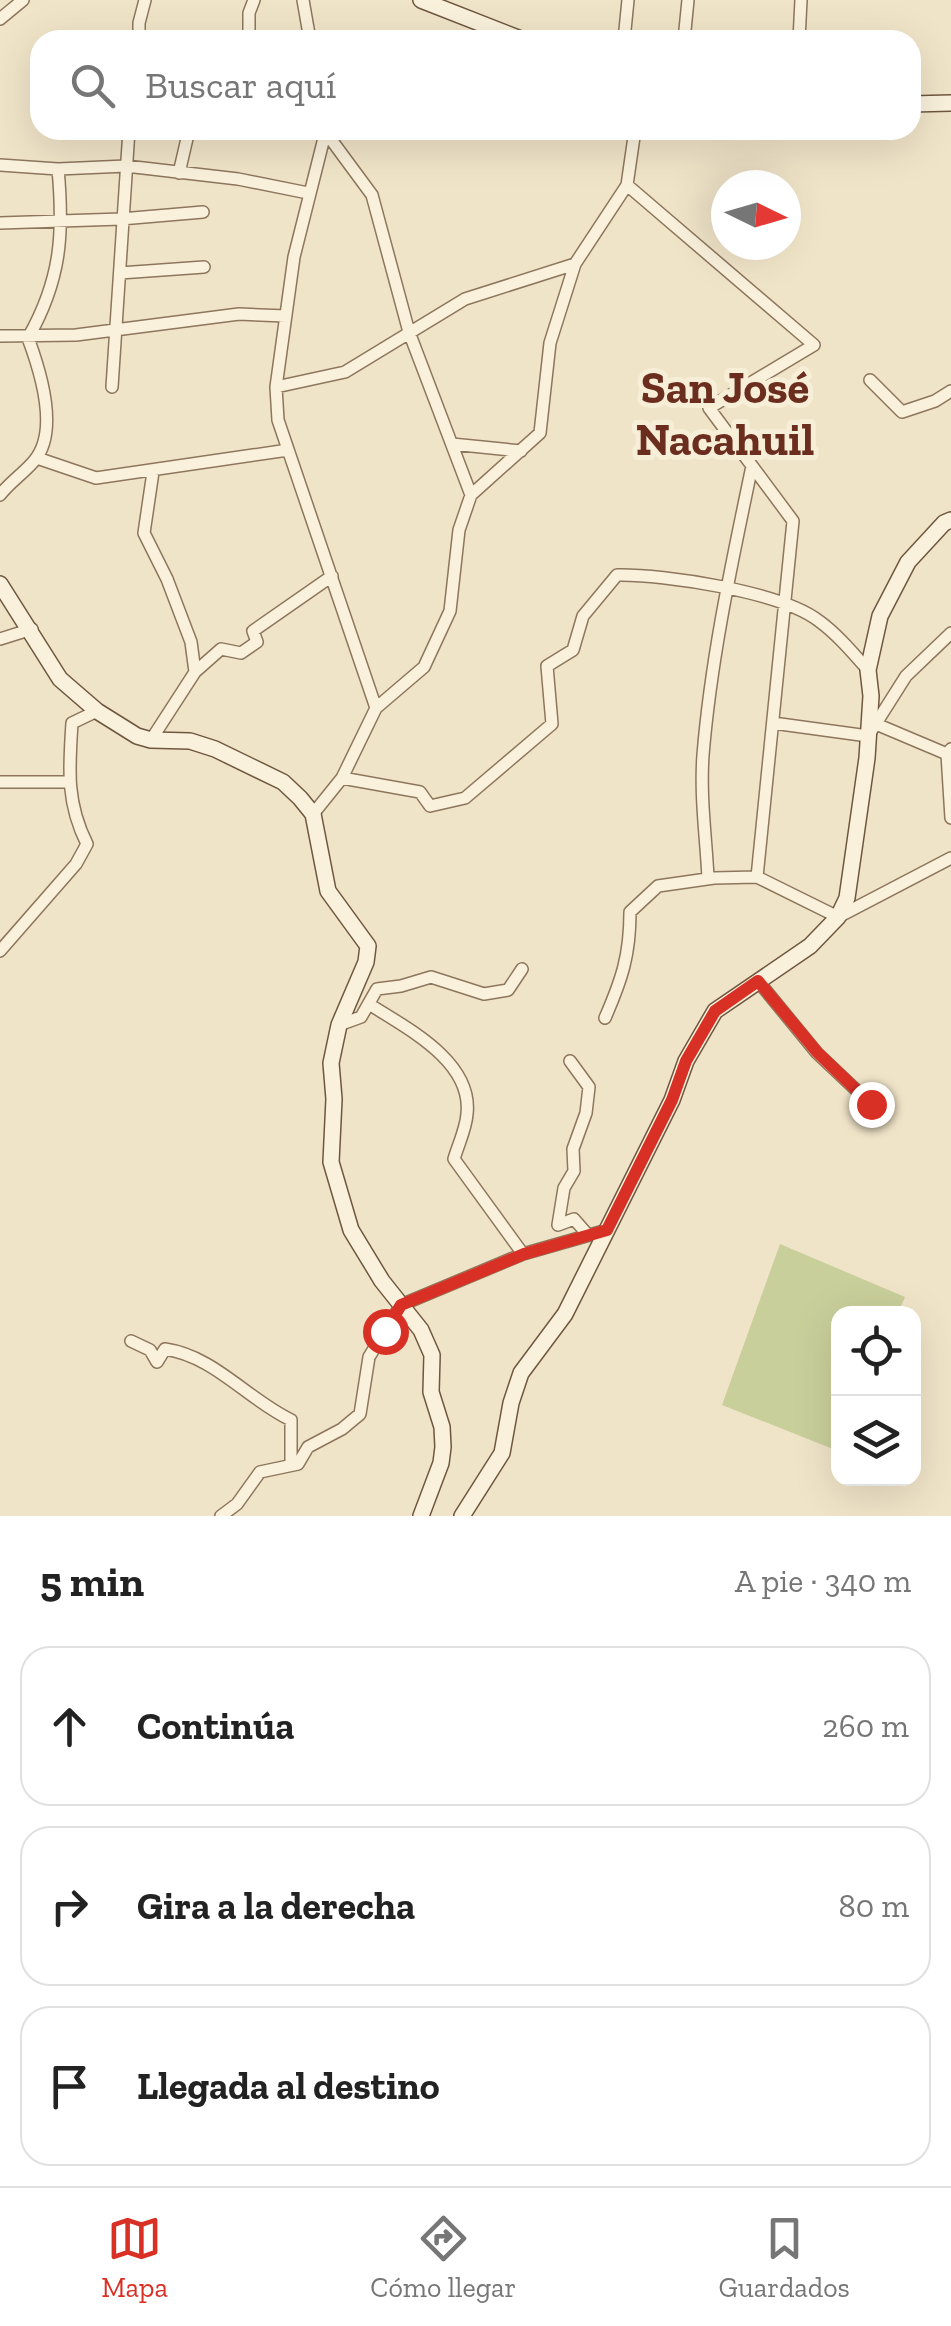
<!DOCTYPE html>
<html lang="es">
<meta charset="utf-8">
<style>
:root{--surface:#fff;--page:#f2f2f2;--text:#222;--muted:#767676;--line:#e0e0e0;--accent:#d93025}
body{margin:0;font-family:"Zilla Slab",serif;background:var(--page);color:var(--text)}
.controls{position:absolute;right:30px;bottom:30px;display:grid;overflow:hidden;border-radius:20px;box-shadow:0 10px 40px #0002}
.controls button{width:90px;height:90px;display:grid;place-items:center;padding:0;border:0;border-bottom:2px solid var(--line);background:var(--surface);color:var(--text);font:50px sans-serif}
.compass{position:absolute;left:711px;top:170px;width:90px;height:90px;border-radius:50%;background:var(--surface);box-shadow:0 10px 40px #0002;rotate:95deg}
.stop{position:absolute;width:30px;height:30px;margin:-22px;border:8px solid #d93025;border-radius:50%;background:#fff}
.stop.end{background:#d93025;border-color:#fff;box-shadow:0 2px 10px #0008}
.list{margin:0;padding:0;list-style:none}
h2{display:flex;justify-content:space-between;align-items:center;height:130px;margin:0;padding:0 40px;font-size:42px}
h2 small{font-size:32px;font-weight:400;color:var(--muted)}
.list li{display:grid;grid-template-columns:65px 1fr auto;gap:30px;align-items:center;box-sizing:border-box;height:160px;margin:0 20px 20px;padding:0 20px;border:2px solid var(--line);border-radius:30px}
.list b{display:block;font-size:38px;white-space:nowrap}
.list em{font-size:32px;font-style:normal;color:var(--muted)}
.icon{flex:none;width:55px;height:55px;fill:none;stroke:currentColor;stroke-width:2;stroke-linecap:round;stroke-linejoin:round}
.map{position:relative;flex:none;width:951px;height:1516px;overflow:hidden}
.search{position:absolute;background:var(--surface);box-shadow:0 10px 40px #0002;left:30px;right:30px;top:30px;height:110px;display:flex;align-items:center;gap:25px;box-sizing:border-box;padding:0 35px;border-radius:30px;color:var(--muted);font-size:38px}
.sheet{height:670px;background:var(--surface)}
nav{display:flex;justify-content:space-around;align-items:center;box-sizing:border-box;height:140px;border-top:2px solid var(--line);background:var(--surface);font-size:28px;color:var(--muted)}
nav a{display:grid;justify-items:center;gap:5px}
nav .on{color:var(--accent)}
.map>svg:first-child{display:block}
.green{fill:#c9cf9b}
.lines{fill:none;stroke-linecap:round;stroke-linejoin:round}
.street-casing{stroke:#8d765c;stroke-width:14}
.secondary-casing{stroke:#6f573f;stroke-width:18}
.street{stroke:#faf1dc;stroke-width:11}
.secondary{stroke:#faf1dc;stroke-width:15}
.route{stroke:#d93025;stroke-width:12}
.labels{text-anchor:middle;stroke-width:10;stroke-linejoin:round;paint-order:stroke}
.district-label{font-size:45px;font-weight:bold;fill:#6b2e1e;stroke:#f7eed8}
</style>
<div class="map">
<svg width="951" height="1516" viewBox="0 0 951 1516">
<rect width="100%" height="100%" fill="#f0e4c8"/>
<path class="green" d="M780 1244 905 1297 898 1313 838 1314V1451L722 1405Z"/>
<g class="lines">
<defs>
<path id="street" d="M303 0 310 40
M0 19 23 0
M139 40V23L145 0
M249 40V13L254 0
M624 40 628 0
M684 40 688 0
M799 40 801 0
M327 134 372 195 409 332 471 495
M0 165 58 169 126 166 238 179 308 193
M179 173 189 130
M627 185 814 345 709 408 793 521 757 877 838 917 951 858
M0 223 121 219 203 212
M120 273 204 267
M0 336 76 335 239 314 286 316
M870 380 902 412 935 401 951 391
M112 387 129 130
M276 387 345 372 465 299 575 264
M452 444 521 451
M37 458 96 478 288 450
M0 495C10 482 24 473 34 461 60 431 40 370 28 338 61 280 64 234 58 169
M0 639 32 629
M195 672 221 649 241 653 257 642 253 631 332 576
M376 708 424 667 450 611 459 530 471 495 540 433 550 343 575 264 627 185 635 130
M773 723 868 736 906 676 951 633
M876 724 947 754
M151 740 195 672 191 642 167 579 144 533 153 472
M951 749 947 754 951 818
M342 778 420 792 430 806 465 798 552 724 547 666 573 650 583 616 617 575C664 574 782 592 819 621 837 634 853 653 868 670
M0 782H70
M313 814 342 778 376 708 278 420 276 387 294 257 326 130
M708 878C706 837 700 797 703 755 711 658 732 562 752 466
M0 951 76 864 87 844C66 802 69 769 72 723L97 711
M758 981 817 1053 871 1104
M369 1004C406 1028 473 1061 467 1114 466 1129 458 1145 454 1159L523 1254
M605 1018C622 979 630 955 630 912L658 886 714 878 757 877
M339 1025 361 1017 377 989 401 986 431 977 484 994 508 990 522 969
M570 1061 589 1087 586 1113 573 1149 574 1171 564 1188 558 1225 574 1219 588 1235
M131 1341 150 1350 157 1362 165 1349C214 1356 247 1399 291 1420V1465
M221 1516 237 1504 260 1472 298 1464 308 1447 342 1429 360 1414 369 1357 401 1305 523 1254 607 1230"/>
<path id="secondary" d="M421 0 523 40
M911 104 951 103
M0 584 60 679 97 711 137 736 151 740 190 741 215 749 283 782 300 798 313 814 328 891 368 946 366 962 339 1025 331 1063 334 1099 331 1162 351 1230 382 1281 421 1330 432 1355 431 1392 442 1427 443 1447 441 1463 421 1516
M462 1516 502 1453 511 1403 521 1373 565 1314 672 1100 686 1061 715 1011 810 946 838 917 847 898 867 758 871 696 868 670 880 616 908 562 944 523 951 520"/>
</defs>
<use href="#street" class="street-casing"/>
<use href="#secondary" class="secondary-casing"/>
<use href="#street" class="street"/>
<use href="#secondary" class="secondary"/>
</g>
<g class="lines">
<path class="route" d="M385 1331 401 1305 524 1254 607 1230 672 1100 686 1061 715 1011 758 981 817 1052 871 1104"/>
</g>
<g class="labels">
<g class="district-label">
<text x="725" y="403">San José<tspan x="725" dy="52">Nacahuil</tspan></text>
</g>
</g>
</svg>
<div class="controls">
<button><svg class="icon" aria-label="locate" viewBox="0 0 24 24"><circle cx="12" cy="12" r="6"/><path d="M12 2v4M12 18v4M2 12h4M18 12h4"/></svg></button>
<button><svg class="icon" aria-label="layers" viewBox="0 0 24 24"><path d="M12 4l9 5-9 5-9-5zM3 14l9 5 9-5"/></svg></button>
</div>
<svg class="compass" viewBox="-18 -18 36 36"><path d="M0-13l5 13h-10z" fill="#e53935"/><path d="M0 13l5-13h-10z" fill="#767676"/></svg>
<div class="stop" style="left:385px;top:1331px"></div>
<div class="stop end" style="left:871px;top:1104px"></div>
<div class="search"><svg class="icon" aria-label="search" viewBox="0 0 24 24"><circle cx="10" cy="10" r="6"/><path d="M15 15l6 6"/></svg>Buscar aquí</div>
</div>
<section class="sheet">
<h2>5 min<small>A pie · 340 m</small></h2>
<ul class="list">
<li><svg class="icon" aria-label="ahead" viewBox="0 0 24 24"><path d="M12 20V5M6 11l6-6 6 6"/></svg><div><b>Continúa</b></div><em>260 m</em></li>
<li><svg class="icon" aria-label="right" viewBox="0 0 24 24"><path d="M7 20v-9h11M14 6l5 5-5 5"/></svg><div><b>Gira a la derecha</b></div><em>80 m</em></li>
<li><svg class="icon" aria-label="arrive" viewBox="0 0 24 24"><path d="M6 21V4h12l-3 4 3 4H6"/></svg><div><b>Llegada al destino</b></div></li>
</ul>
</section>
<nav>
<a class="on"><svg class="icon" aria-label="map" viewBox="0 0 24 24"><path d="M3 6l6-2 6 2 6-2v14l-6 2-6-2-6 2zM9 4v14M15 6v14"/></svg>Mapa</a>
<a><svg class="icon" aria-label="directions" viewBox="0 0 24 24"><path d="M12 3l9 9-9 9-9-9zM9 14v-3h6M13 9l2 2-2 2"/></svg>Cómo llegar</a>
<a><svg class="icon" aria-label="saved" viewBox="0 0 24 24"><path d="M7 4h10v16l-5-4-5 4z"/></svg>Guardados</a>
</nav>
